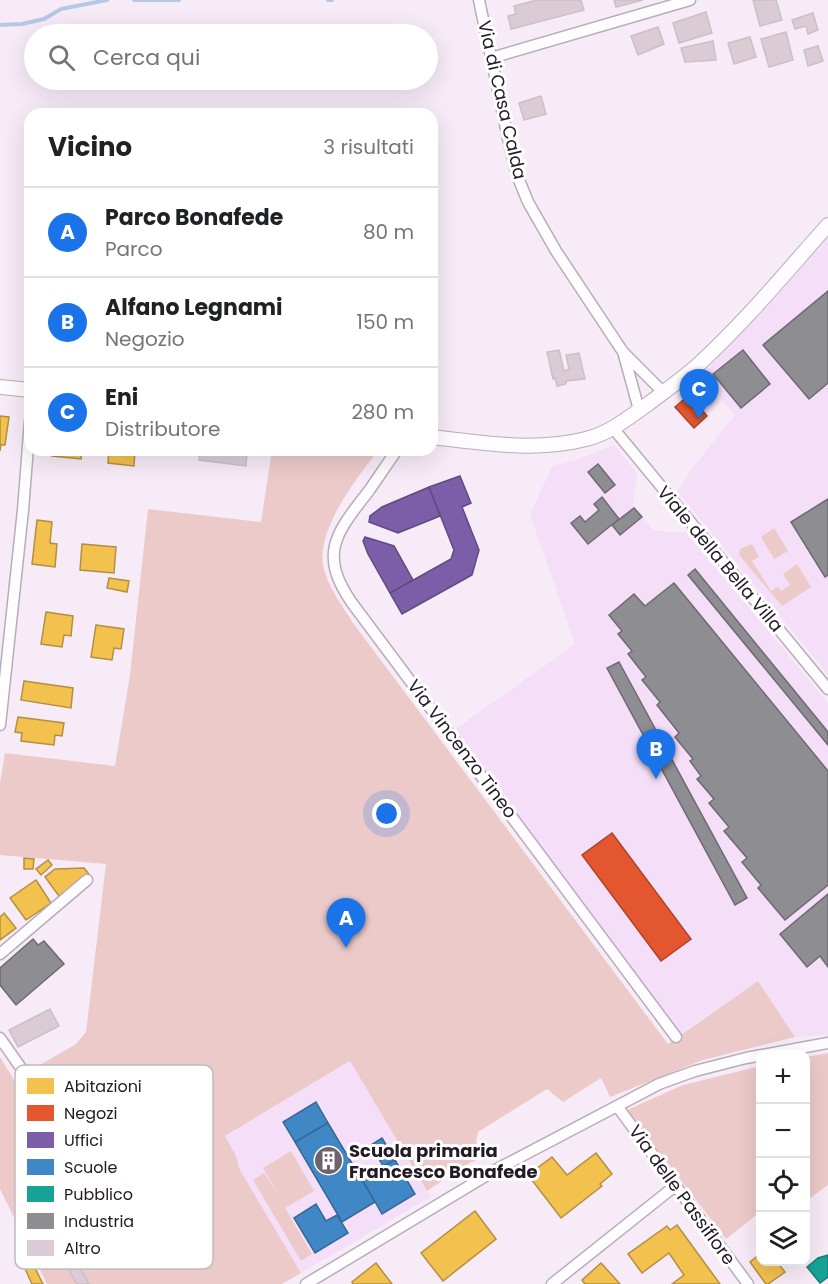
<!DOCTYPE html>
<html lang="it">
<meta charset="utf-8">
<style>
:root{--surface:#fff;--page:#f6f6f6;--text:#202124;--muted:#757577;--line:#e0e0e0;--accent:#1a73e8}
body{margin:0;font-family:Poppins,sans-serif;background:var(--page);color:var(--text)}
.controls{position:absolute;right:18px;bottom:18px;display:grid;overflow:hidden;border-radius:12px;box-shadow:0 6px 24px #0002}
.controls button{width:54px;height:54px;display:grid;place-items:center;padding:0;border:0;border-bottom:2px solid var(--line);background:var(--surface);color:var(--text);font:30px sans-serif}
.you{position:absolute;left:387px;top:814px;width:21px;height:21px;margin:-15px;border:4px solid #fff;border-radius:50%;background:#1a73e8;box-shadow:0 0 0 9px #1a73e833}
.badge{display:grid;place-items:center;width:39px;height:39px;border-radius:50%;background:var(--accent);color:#fff;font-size:20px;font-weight:700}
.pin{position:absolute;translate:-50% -50px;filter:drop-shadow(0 2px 3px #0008)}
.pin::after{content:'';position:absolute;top:32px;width:21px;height:18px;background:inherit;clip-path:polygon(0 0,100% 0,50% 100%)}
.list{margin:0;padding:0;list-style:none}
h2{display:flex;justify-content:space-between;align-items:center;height:78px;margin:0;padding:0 24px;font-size:26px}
h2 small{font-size:20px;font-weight:400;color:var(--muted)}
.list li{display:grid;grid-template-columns:39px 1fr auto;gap:18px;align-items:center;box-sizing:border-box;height:90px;padding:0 24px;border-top:2px solid var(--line)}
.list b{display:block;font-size:22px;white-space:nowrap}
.list p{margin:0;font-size:20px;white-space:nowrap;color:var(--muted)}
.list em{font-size:20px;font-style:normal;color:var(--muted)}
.icon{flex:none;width:33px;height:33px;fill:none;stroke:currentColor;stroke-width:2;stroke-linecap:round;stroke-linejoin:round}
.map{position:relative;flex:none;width:828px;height:1284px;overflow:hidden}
.search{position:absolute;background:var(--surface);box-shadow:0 6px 24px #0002;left:24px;top:24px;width:414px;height:66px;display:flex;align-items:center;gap:15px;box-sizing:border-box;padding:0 21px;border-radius:33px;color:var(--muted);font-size:22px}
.panel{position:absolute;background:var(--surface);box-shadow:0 6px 24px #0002;left:24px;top:108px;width:414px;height:348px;border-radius:18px}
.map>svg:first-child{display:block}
.built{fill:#f5dff8}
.green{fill:#eccaca}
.homes{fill:#f2c14e;stroke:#b48f41;stroke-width:1.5}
.shops{fill:#e4572e;stroke:#aa452b;stroke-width:1.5}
.offices{fill:#7b5ea7;stroke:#614a80;stroke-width:1.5}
.schools{fill:#3f88c5;stroke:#376795;stroke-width:1.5}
.public{fill:#17a398;stroke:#1b7a75;stroke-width:1.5}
.industry{fill:#8d8d92;stroke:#6d6a71;stroke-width:1.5}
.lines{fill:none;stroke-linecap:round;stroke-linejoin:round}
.stream{stroke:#b7c8e7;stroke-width:4}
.building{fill:#dacbd4;stroke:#ccbfc7;stroke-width:1.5}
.minor-casing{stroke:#b7adb8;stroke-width:13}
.tertiary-casing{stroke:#b7adb8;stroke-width:16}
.minor{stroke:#fefcfe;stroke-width:10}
.tertiary{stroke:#fefcfe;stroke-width:14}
.labels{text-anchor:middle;stroke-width:6;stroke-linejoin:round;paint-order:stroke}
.street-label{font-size:18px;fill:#231a24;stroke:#fff}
.poi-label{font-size:18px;font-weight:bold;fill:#231a24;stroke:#fff;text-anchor:start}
.key{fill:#fff;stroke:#bdbabd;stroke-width:1.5}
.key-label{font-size:16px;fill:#231a24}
</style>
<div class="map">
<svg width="828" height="1284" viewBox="0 0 828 1284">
<rect width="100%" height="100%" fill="#f7ebf8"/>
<path class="built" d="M828 238V675L677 491 694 466 735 415 702 375 754 321Z
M614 445 637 473 633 504 654 531 687 532 828 703V1035L795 1037 758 981 676 1037 450 733 575 644 530 515 552 466 576 460Z
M351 1061 431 1197 301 1273 239 1168 225 1136Z"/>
<path class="green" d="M272 450H375L376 453C355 481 318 527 323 565 327 586 342 605 353 623L668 1044 758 981 795 1037 703 1060 610 1097 601 1078 563 1102 547 1089 478 1132 476 1142 482 1157 466 1165 427 1191 350 1061 225 1136 236 1156 239 1168 301 1273 282 1284H47L0 1189V1057L14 1080 76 1044 86 1032 106 864 0 855V783L5 753 115 766 130 675 148 509 261 522Z
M774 528 788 551 774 559 761 537Z
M752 544 759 557 752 561 771 591 778 587 781 591 790 585 783 574 797 564 811 587 782 606 739 555 740 549Z
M828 1053V1185L806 1201V1057Z
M760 1066V1212L726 1239 627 1110 683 1085Z
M291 1151 314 1191 285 1208 312 1254 301 1261 253 1180 264 1173 276 1191 263 1168Z"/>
<path class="homes" d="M0 416 9 417 5 445H1L0 451Z
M52 450H82L81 459 52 456Z
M109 450H135L134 466 108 463Z
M37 520 52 522 50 543 57 544 55 567 32 564Z
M82 544 116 547 114 573 80 570Z
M109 578 129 581 127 592 107 588Z
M46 612 73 616 71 636 64 635 62 647 41 644Z
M96 625 124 629 121 649 114 648 112 660 91 657Z
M24 681 73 688 71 708 21 700Z
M18 717 64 723 62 736 55 735 54 745 21 741 22 733 15 732Z
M24 858 34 859 33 869H24Z
M48 860 52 865 41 875 36 869Z
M84 868 89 874 59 896 45 877 55 869Z
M36 880 51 903 26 920 10 898Z
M4 913 16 928 0 940V917Z
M596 1153 612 1174 600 1184 602 1186 561 1218 528 1175 552 1157 567 1175Z
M475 1211 496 1239 443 1281 421 1253Z
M677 1225 720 1284H672L684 1275 669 1253 642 1273 628 1254 667 1226 670 1230Z
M760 1254V1262H777L785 1272 768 1284H766L750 1262Z
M29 1256 43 1284H32L21 1260Z
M376 1263 392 1284H353L352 1282Z
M601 1263 620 1284H585L582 1280Z"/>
<path class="shops" d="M689 395 707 416 694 428 675 407Z
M612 833 691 939 661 961 582 855Z"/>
<path class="offices" d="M460 476 471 503 462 507 479 550 472 575 402 614 390 593 451 559 454 550 429 487Z
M429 487 440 516 398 533 369 522 370 516 382 507Z
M365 537 394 546 413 580 390 593 368 554 363 541Z"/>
<path class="schools" d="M316 1102 328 1123 295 1142 283 1122Z
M328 1123 375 1202 342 1222 295 1142Z
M382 1138 395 1160 383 1166 371 1145Z
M395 1160 415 1194 382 1214 362 1179Z
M316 1204 326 1221 337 1215 348 1233 315 1253 294 1218Z"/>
<path class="public" d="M828 1255V1277L820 1283 807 1267 818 1258Z"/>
<path class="industry" d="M828 291V383L809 399 763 345Z
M743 350 770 384 741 408 713 374Z
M598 464 615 485 605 493 588 472Z
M602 497 619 519 588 544 571 523 580 516 585 522 599 510 594 504Z
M828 499V575L825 577 791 522Z
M634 508 642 517 620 535 612 525Z
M695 569 828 732V745L688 575Z
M674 583 828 771V885L785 920 758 888 761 885 742 862 747 858 724 831 729 827 709 803 714 799 697 779 701 776 690 761 693 759 675 737 679 733 657 705 660 702 642 680 646 677 628 654 632 651 618 634 622 631 609 615 634 594 645 606Z
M619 662 747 898 735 905 607 668Z
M828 894V967L820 956 807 967 780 934Z
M33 939 38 945 44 941 64 964 16 1005 0 985V968Z"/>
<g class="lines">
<path class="stream" d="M134 0H179
M328 0H332
M0 25 22 24 44 19 61 9 107 0"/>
</g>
<path class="building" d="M537 0H581L584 10 511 29 508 16 516 14 514 6Z
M614 0H643L616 7Z
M753 0H776L782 20 760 26Z
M706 12 712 33 679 43 673 23Z
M813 13 818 30 808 34 806 26 795 29 792 20Z
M658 27 664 44 638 55 631 36Z
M786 32 793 60 769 67 761 39Z
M750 37 756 57 734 64 728 43Z
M713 41 716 60 685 62 681 48Z
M818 46 823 61 808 66 804 50Z
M541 96 546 114 524 120 519 103Z
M559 350 564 371 569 369 566 355 579 353 585 379 566 381V384L557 386 555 378 553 379 547 352Z
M200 450 247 452 246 466 199 460Z
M50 1009 59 1026 18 1047 9 1030Z
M77 1263 89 1284H77L68 1269Z"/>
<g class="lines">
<defs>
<path id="minor" d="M479 0 509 143 517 175 528 202 556 251 623 352 663 392
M491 58 690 0
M624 355 639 410
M613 428 828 689
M397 450C387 464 378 478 368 492 336 533 318 554 352 603L676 1037
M0 725 23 510 30 421
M0 954 87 880
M0 1038 21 1068
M617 1106 748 1284
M306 1284 499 1168 659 1084 695 1071 746 1058 828 1043
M552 1284 675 1186"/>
<path id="tertiary" d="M0 387 30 390
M432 437C483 443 535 452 586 439 610 433 628 418 648 404 665 391 682 379 698 365 745 322 786 272 828 225"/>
</defs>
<use href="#minor" class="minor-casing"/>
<use href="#tertiary" class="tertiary-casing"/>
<use href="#minor" class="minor"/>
<use href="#tertiary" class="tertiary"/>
</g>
<defs>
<symbol id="building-disc" viewBox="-11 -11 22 22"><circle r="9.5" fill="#6d636e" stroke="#fff"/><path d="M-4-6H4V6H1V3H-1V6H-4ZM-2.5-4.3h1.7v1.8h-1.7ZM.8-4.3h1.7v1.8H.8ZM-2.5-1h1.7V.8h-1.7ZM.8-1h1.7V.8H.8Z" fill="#fff"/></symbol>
</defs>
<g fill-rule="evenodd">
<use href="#building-disc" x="312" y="1144" width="33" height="33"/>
</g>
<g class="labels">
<g class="street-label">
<text transform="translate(502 100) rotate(77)" y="6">Via di Casa Calda</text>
<text transform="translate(720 559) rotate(50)" y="6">Viale della Bella Villa</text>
<text transform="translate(462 749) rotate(53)" y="6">Via Vincenzo Tineo</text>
<text transform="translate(682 1195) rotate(54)" y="6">Via delle Passiflore</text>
</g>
<g class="poi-label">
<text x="349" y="1157">Scuola primaria<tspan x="349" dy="21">Francesco Bonafede</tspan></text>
</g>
</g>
<rect x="15" y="1065" width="198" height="204" rx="9" class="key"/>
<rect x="27" y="1078" width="27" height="16" fill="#f2c14e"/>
<rect x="27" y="1105" width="27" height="16" fill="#e4572e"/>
<rect x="27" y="1132" width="27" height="16" fill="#7b5ea7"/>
<rect x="27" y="1159" width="27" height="16" fill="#3f88c5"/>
<rect x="27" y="1186" width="27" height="16" fill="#17a398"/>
<rect x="27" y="1213" width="27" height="16" fill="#8d8d92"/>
<rect x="27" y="1240" width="27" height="16" fill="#dacbd4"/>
<g class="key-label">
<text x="64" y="1092">Abitazioni</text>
<text x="64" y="1119">Negozi</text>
<text x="64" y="1146">Uffici</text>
<text x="64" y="1173">Scuole</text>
<text x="64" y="1200">Pubblico</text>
<text x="64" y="1227">Industria</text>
<text x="64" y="1254">Altro</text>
</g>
</svg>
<div class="controls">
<button>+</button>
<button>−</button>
<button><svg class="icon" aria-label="locate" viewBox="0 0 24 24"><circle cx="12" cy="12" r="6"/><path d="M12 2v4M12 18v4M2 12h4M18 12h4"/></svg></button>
<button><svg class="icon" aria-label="layers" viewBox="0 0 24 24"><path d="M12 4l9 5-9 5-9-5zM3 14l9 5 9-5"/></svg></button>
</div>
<div class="you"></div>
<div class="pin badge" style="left:346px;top:948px">A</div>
<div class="pin badge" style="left:656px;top:779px">B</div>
<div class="pin badge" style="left:699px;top:419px">C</div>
<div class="search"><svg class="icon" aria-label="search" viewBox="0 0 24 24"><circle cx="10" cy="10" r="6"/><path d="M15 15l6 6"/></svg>Cerca qui</div>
<section class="panel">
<h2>Vicino<small>3 risultati</small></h2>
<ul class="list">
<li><span class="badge">A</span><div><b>Parco Bonafede</b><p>Parco</p></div><em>80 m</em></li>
<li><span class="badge">B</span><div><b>Alfano Legnami</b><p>Negozio</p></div><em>150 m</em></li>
<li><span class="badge">C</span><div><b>Eni</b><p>Distributore</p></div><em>280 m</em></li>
</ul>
</section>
</div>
